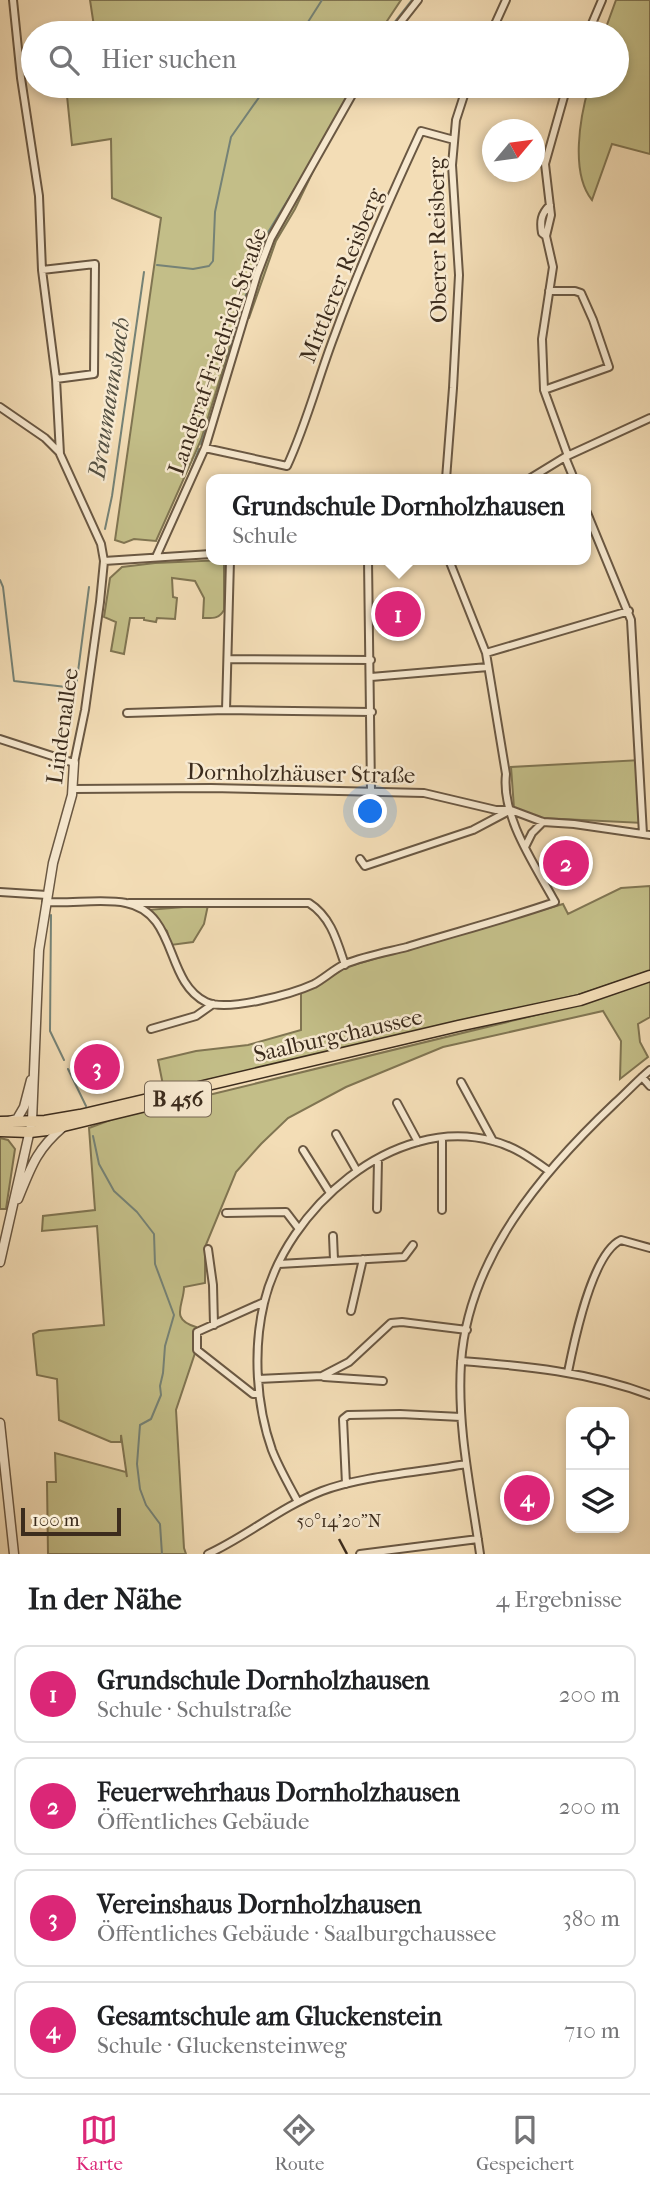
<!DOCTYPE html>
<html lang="de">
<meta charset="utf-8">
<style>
:root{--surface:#fff;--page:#f2f2f2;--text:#202124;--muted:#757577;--line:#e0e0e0;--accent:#db2777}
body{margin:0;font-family:"IM FELL French Canon",serif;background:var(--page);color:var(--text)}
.controls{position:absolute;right:21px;bottom:21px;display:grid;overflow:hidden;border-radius:14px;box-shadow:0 4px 10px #0003}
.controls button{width:63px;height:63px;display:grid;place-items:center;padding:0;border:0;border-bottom:2px solid var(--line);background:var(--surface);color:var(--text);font:35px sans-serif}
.compass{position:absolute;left:482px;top:119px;width:63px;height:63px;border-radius:50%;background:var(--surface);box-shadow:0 4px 10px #0003;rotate:61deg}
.scale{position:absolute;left:21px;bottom:18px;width:100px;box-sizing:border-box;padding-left:7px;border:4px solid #3c2c1d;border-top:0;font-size:19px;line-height:24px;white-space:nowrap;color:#3c2c1d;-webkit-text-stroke:5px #f7e9d0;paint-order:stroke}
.you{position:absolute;left:371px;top:812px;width:24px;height:24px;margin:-18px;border:5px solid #fff;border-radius:50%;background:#1a73e8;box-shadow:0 0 0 10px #1a73e833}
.badge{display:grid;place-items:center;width:46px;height:46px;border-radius:50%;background:var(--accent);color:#fff;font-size:23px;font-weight:700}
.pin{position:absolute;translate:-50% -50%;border:4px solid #fff;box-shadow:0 2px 7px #0006}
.popup{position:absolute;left:206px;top:474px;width:385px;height:91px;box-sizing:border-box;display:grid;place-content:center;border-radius:14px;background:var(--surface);filter:drop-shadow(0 2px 5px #0005);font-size:23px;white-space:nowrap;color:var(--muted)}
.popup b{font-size:26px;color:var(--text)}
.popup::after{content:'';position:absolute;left:50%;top:100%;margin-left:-14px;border:14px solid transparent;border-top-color:var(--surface)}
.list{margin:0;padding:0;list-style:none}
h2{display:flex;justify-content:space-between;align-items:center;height:91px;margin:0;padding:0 28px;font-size:30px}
h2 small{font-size:23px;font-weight:400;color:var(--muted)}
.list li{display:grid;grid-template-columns:46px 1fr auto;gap:21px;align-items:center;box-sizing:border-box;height:98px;margin:0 14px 14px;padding:0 14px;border:2px solid var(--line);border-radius:14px}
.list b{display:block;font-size:26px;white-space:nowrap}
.list p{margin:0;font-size:23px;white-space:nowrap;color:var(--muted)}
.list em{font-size:23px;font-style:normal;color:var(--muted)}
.icon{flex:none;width:38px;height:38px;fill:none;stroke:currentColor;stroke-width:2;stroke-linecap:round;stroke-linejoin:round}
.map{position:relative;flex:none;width:650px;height:1554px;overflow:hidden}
.search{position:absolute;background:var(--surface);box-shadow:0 4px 10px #0003;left:21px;right:21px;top:21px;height:77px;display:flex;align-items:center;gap:18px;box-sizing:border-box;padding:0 24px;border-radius:38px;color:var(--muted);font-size:26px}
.sheet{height:539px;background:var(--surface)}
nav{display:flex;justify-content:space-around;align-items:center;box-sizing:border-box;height:98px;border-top:2px solid var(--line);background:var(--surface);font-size:19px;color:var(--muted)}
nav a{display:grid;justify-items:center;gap:4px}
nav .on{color:var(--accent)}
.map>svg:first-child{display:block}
.green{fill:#c3be88;stroke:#807552;stroke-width:2}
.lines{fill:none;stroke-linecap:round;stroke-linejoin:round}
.stream{stroke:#758276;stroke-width:2}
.minor-casing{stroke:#6a5843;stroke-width:10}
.tertiary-casing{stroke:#6a5843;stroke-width:11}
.primary-casing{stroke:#3c2c1d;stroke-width:13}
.minor{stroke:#f7e9d0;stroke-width:6}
.tertiary{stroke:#f7e9d0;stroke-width:8}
.primary{stroke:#f3ddb6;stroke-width:10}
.ticks{fill:none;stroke:#3c2c1d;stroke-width:2.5}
.labels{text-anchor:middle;stroke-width:5;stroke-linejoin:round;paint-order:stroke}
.shield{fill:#f7e9d0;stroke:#746553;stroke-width:2}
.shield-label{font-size:21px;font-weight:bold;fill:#3c2c1d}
.street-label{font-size:23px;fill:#3c2c1d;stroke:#f7e9d0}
.water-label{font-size:24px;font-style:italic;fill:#545042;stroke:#f7e9d0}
.ticks-label{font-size:18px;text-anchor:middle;fill:#3c2c1d;stroke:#f7e9d0;stroke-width:5;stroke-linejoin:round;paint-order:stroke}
</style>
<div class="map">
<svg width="650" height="1554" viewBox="0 0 650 1554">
<rect width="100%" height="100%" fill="#f3ddb6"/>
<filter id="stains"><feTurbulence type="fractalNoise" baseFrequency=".00286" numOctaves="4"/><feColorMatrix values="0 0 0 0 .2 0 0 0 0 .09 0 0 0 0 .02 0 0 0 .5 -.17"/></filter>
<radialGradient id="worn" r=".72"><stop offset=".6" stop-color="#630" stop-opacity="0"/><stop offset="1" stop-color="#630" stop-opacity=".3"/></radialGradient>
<path class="green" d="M90 0H401L379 33H95Z
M616 0H650V154L612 144 592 200C570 173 580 117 589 86H617V33H604Z
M66 86H354L295 209 276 241 249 318 238 321 201 440 156 541 134 539 124 543 115 540 161 218 112 198 111 139 72 145Z
M224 560V610C219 619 213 618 203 618L204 598 195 581 172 578 173 597 177 598 175 619 157 618 156 622 144 620V618H130L124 654 111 651 116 622 104 617 110 578 122 567 155 563Z
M641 760 643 823 541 818 514 808 511 767Z
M650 886V971L578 995 164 1090 158 1060 196 1051 248 1045 301 1030V991L315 987 346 967 563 904 568 914 621 888Z
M208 905 204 924 193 942 171 945 167 931 147 910Z
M650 981V1017L638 1024 640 1042 648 1057 620 1079 621 1041 603 1011 443 1047 346 1087 288 1118 261 1144 236 1172 205 1247V1283L184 1287C184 1305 169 1319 196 1327V1350L176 1410 184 1548 186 1554H48L47 1482H56L55 1453 126 1472 127 1477 121 1435V1442H111L59 1420 57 1379 37 1375 33 1334 39 1331 104 1325 97 1226 42 1231 43 1216 95 1210 89 1128 113 1119 184 1101 581 1004Z
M0 1138 8 1140 15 1149 6 1209H0Z"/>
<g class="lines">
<path class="stream" d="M301 33 322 0
M386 33 412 0
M318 149 353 86
M157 265 193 269 209 266 213 261 215 212 231 137 267 86
M251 280 267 234 303 175
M201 444 213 409 249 284
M187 480 199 449
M105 529 112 496 144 272
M158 543 162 536
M0 580 3 587 14 681 75 688 68 733
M76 687 89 587
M51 915 50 1031 64 1060
M68 1069 86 1106
M93 1136 99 1164 114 1191 137 1212 154 1234 155 1264 174 1315 165 1346 163 1373 160 1386 161 1395 151 1419 140 1425 137 1464 140 1489 146 1505 160 1524 162 1554"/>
<defs>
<path id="minor" d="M392 33 418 0
M491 33 506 0
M588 33 602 0
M550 205C541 214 540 221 542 233L546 236 553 267 542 339 544 390 568 456
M546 236 551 215 545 164 567 86
M42 270 95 264 94 374 56 379
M544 390 609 367 593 320 581 293 575 291H549
M0 407 45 438 59 452
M205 448 287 466C307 423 318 378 335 334 360 265 390 198 421 131L454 140
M565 457 574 479
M446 479 453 388 459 275 452 165 456 120 467 86
M529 479 565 457 650 418
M585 508 631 620 643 834
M156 557 205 448 257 275 271 238 357 86
M368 560 371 791
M104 561 211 554
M486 653 629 611
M228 659 371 660
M371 677 488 667
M226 710 230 560
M127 713 226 710 372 712
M0 739 74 763 85 710 100 602 104 561 101 544 60 454 56 379 42 270 39 196 21 78 13 0
M73 789 211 788 424 793 496 810H511L543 822 574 824 650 835
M525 847 532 833 543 822
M360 859 365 866 473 830 509 811
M0 892 47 895
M46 902C70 904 103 898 126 903 178 913 164 981 206 1002 227 1012 292 994 314 984 325 978 334 969 345 964 365 956 387 952 407 947 456 932 506 919 555 902 535 865 501 817 506 774L486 653 449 560
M129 903H309C331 917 337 941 345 965
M151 1029 196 1016 213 1004
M642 1077 650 1086
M461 1082 493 1141
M397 1103 418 1142
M336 1134 357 1171
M303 1150 330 1193
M377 1209 378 1159
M442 1210V1138
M226 1213 286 1212 299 1229
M333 1236 334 1260
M208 1249 213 1285 214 1325
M279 1264 404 1257 413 1245
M351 1311 363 1259
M461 1361C526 1366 589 1372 650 1395
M568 1372C574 1342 592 1253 621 1240L650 1248
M324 1377 383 1381
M258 1379 322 1376 349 1362 391 1323 402 1322 467 1330
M259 1394H253L197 1350V1332L264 1302
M346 1484 343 1419 348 1415 400 1414 461 1417
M298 1502C289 1485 279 1468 272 1450 256 1405 253 1349 264 1303 286 1210 393 1114 493 1141 514 1146 532 1159 549 1171
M208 1554C247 1536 281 1507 322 1491 361 1476 422 1472 466 1464
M360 1554 478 1539
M480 1554C471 1490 457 1428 461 1363 468 1258 542 1172 615 1103 627 1092 638 1080 650 1070"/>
<path id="tertiary" d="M9 1121 17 1119 24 1107 31 1080
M18 1199C31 1167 36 1150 63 1127
M0 1262 32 1121 39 950 53 863 72 795 74 763
M0 1423 14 1554"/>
<path id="primary" d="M0 1122 45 1121 80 1115 458 1026 580 1000 650 976
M0 1131 30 1132 47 1130 187 1096"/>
</defs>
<use href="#minor" class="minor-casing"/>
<use href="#tertiary" class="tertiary-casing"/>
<use href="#primary" class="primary-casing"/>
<use href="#minor" class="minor"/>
<use href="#tertiary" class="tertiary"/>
<use href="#primary" class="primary"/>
</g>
<path class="ticks" d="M339 1539 347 1554"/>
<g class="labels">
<rect class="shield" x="145" y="1081.5" width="66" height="35" rx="5"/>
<g class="shield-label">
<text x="178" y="1106">B 456</text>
</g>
<g class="street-label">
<text transform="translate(437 240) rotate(-91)" y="8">Oberer Reisberg</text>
<text transform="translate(341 275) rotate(-68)" y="8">Mittlerer Reisberg</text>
<text transform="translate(217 351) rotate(-71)" y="8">Landgraf-Friedrich-Straße</text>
<text transform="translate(62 726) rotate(-82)" y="8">Lindenallee</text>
<text transform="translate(301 773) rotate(1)" y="8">Dornholzhäuser Straße</text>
<text transform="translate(338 1035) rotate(-13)" y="8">Saalburgchaussee</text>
</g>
<g class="water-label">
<text transform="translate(109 398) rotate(-81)" y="8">Braumannsbach</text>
</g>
</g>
<g class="ticks-label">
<text x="339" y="1527">50°14'20"N</text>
</g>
<rect width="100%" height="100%" filter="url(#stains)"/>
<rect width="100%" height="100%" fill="url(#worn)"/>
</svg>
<div class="controls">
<button><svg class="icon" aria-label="locate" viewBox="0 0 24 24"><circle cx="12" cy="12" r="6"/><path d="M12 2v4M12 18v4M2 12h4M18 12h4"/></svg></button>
<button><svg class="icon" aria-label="layers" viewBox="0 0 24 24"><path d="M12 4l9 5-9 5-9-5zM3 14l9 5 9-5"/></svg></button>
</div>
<svg class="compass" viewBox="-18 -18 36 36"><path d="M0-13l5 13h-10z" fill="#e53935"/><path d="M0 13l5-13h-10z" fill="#757577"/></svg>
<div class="scale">100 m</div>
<div class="you"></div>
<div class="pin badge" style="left:398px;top:614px">1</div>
<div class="popup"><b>Grundschule Dornholzhausen</b>Schule</div>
<div class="pin badge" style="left:566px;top:863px">2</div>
<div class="pin badge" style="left:97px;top:1067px">3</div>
<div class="pin badge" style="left:527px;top:1498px">4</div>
<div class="search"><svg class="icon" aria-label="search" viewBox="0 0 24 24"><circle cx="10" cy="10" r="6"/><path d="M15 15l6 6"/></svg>Hier suchen</div>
</div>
<section class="sheet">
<h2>In der Nähe<small>4 Ergebnisse</small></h2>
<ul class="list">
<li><span class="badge">1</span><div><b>Grundschule Dornholzhausen</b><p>Schule · Schulstraße</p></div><em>200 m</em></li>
<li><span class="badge">2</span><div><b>Feuerwehrhaus Dornholzhausen</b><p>Öffentliches Gebäude</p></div><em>200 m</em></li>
<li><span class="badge">3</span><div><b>Vereinshaus Dornholzhausen</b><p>Öffentliches Gebäude · Saalburgchaussee</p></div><em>380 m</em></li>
<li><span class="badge">4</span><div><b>Gesamtschule am Gluckenstein</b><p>Schule · Gluckensteinweg</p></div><em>710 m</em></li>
</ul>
</section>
<nav>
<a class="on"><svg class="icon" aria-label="map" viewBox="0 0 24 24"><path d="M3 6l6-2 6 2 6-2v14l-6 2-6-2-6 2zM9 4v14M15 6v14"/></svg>Karte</a>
<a><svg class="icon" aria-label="directions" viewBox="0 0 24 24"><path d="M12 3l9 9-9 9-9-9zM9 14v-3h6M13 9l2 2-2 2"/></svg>Route</a>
<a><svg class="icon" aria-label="saved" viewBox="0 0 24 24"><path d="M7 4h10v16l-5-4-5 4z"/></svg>Gespeichert</a>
</nav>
